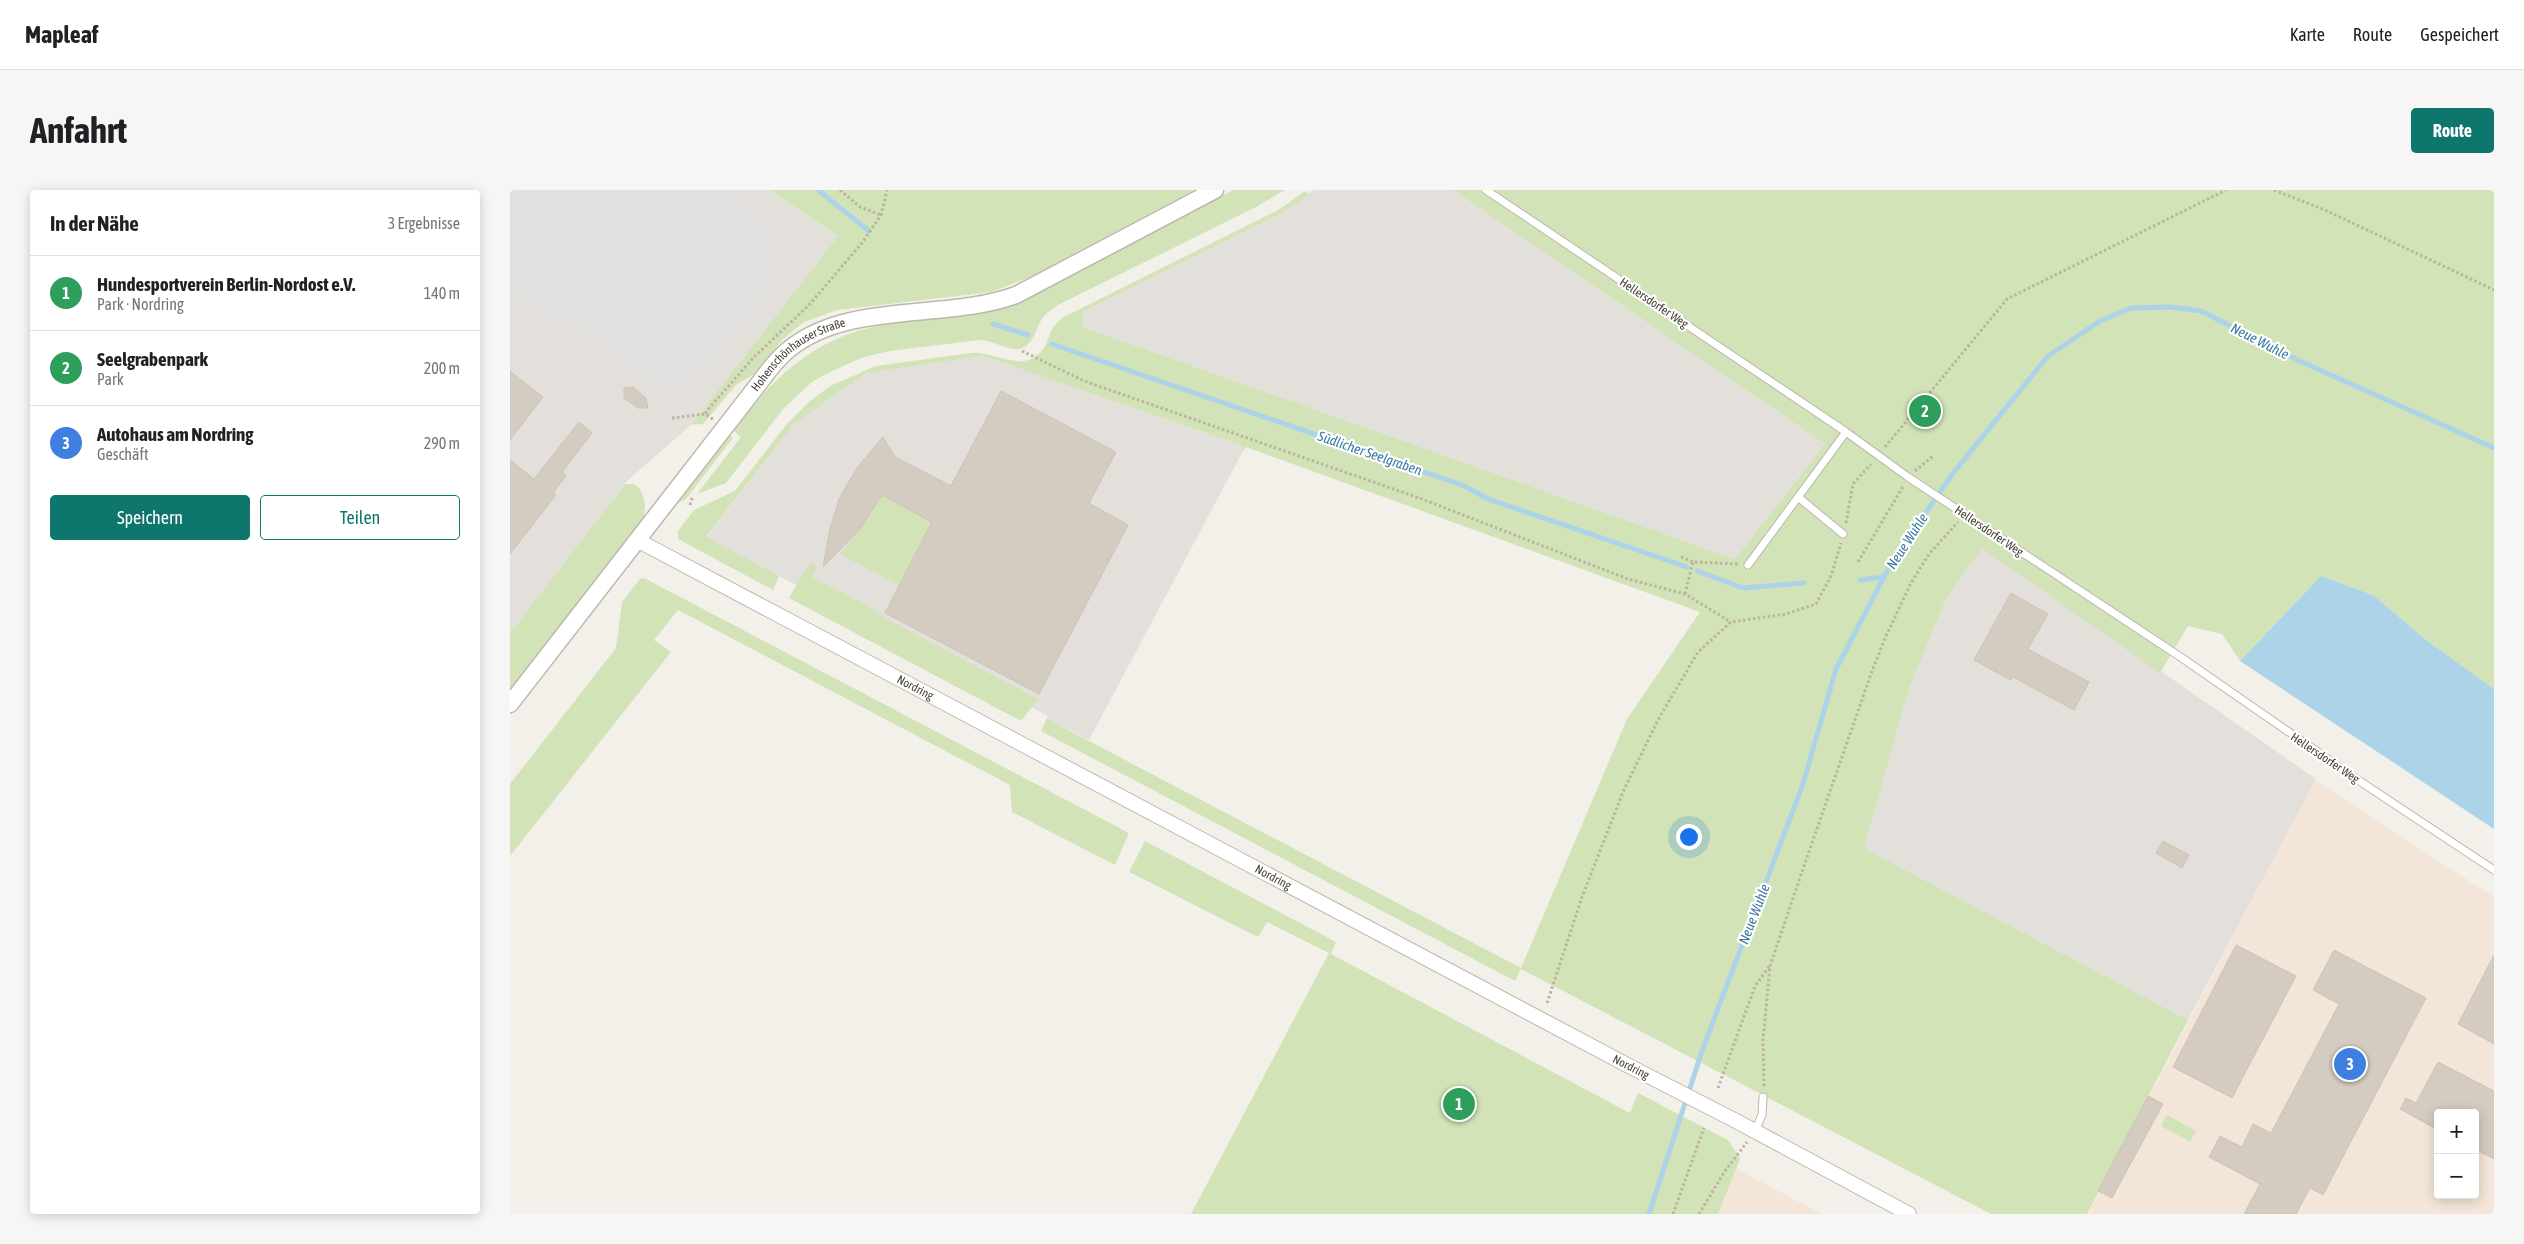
<!DOCTYPE html>
<html lang="de">
<meta charset="utf-8">
<style>
:root{--surface:#fff;--page:#f6f6f6;--text:#202124;--muted:#757577;--line:#e0e0e0;--accent:#0f766e}
body{margin:0;font-family:"Asap Condensed",sans-serif;background:var(--page);color:var(--text)}
.controls{position:absolute;right:15px;bottom:15px;display:grid;overflow:hidden;border-radius:5px;box-shadow:0 2px 12px #0003}
.controls button{width:45px;height:45px;display:grid;place-items:center;padding:0;border:0;border-bottom:1px solid var(--line);background:var(--surface);color:var(--text);font:25px sans-serif}
.you{position:absolute;left:1178px;top:646px;width:18px;height:18px;margin:-12px;border:4px solid #fff;border-radius:50%;background:#1a73e8;box-shadow:0 0 0 8px #1a73e833}
.badge{display:grid;place-items:center;width:32px;height:32px;border-radius:50%;background:var(--accent);color:#fff;font-size:16px;font-weight:700}
.pin{position:absolute;translate:-50% -50%;border:2px solid #fff;box-shadow:0 1px 5px #0006}
.list{margin:0;padding:0;list-style:none}
h2{display:flex;justify-content:space-between;align-items:center;height:65px;margin:0;padding:0 20px;font-size:21px}
h2 small{font-size:16px;font-weight:400;color:var(--muted)}
.list li{display:grid;grid-template-columns:32px 1fr auto;gap:15px;align-items:center;box-sizing:border-box;height:75px;padding:0 20px;border-top:1px solid var(--line)}
.list b{display:block;font-size:19px;white-space:nowrap}
.list p{margin:0;font-size:16px;white-space:nowrap;color:var(--muted)}
.list em{font-size:16px;font-style:normal;color:var(--muted)}
.actions{display:flex;gap:10px;padding:15px 20px}
.actions a{flex:1;padding:11px 0;border:1px solid var(--accent);border-radius:5px;text-align:center;font-size:18px;color:var(--accent)}
.actions .main{background:var(--accent);color:#fff}
.map{position:relative;flex:none;width:1984px;height:1024px;overflow:hidden;border-radius:5px}
header{display:flex;align-items:center;gap:30px;box-sizing:border-box;height:70px;padding:0 25px;background:var(--surface);border-bottom:1px solid var(--line)}
header strong{font-size:24px}
nav{display:flex;gap:28px;margin-inline-start:auto;font-size:18px}
.intro{display:flex;align-items:center;justify-content:space-between;box-sizing:border-box;height:120px;padding:0 30px}
h1{margin:0;font-size:35px}
.button{padding:12px 22px;border-radius:5px;background:var(--accent);color:#fff;font-size:18px;font-weight:700}
main{display:flex;gap:30px;padding:0 30px}
aside{flex:1;background:var(--surface);border-radius:5px;box-shadow:0 2px 12px #0003}
.map>svg:first-child{display:block}
.commercial{fill:#f3e6d8;fill-rule:evenodd}
.industrial{fill:#e3dfdb}
.green{fill:#d1e3b7}
.parking{fill:#e2e0de}
.water{fill:#add3e9}
.lines{fill:none;stroke-linecap:round;stroke-linejoin:round}
.stream{stroke:#add3e9;stroke-width:5}
.building{fill:#d4cbc1;stroke:#cec3b4}
.service-casing{stroke:#beb7ad;stroke-width:9}
.minor-casing{stroke:#beb7ad;stroke-width:16}
.tertiary-casing{stroke:#beb7ad;stroke-width:19}
.path{stroke:#beb2a0;stroke-width:3;stroke-dasharray:2.5 2.5;stroke-linecap:butt}
.service{stroke:#fff;stroke-width:7}
.minor{stroke:#fff;stroke-width:14}
.tertiary{stroke:#fff;stroke-width:16}
.minor-bridge-casing{stroke:#beb7ad;stroke-width:16;stroke-linecap:butt}
.minor-bridge{stroke:#fff;stroke-width:14}
.labels{text-anchor:middle;stroke-width:4.5;stroke-linejoin:round;paint-order:stroke}
.street-label{font-size:12px;fill:#474139;stroke:#fff}
.water-label{font-size:14px;font-style:italic;fill:#3a7aa0;stroke:#fff}
</style>
<header>
<strong>Mapleaf</strong>
<nav><a>Karte</a><a>Route</a><a>Gespeichert</a></nav>
</header>
<div class="intro"><h1>Anfahrt</h1><a class="button">Route</a></div>
<main>
<aside>
<h2>In der Nähe<small>3 Ergebnisse</small></h2>
<ul class="list">
<li><span class="badge" style="background:#2e9e5b">1</span><div><b>Hundesportverein Berlin-Nordost e.V.</b><p>Park · Nordring</p></div><em>140 m</em></li>
<li><span class="badge" style="background:#2e9e5b">2</span><div><b>Seelgrabenpark</b><p>Park</p></div><em>200 m</em></li>
<li><span class="badge" style="background:#3f7fe0">3</span><div><b>Autohaus am Nordring</b><p>Geschäft</p></div><em>290 m</em></li>
</ul>
<div class="actions"><a class="main">Speichern</a><a>Teilen</a></div>
</aside>
<div class="map">
<svg width="1984" height="1024" viewBox="0 0 1984 1024">
<rect width="100%" height="100%" fill="#f3f0ea"/>
<path class="commercial" d="M1805 590 1984 707V1024H1578ZM1928 923H1965V1005H1928Z
M1225 978 1312 1024H1208Z"/>
<path class="industrial" d="M0 0H259L328 46 181 235 118 290 0 443Z
M804 0H943L1315 254 1225 369 573 137 571 122 772 23Z
M473 166 733 256V261L579 550 539 530 538 526 196 348 283 235 356 183Z
M1472 357 1806 589 1678 830 1354 658 1399 499 1436 409Z"/>
<path class="green" d="M259 0H684L520 87 481 102 327 120 294 132 273 149 243 185 226 195 193 234 181 235 328 46Z
M723 0H775L746 17 548 115C543 119 537 122 533 127 525 139 523 161 504 159 492 157 482 151 470 150L379 161 351 168 320 182 302 192 274 218 216 293 187 304 231 247 223 240C263 189 301 150 367 136 383 133 400 132 416 130 445 126 475 125 502 115Z
M943 0H1984V499L1916 450 1863 405 1811 386 1730 471 1712 444 1678 436 1650 483 1472 358 1436 409 1399 499 1354 658 1678 830 1577 1024H1481L1011 779 1005 791 531 541 538 526 539 530 1011 778 1117 529 1190 422 736 257 733 261V256L473 166 356 183 283 235 196 347 269 386 263 400 168 349V341L184 320 225 301 276 235 299 212 320 196 366 176 461 163C484 161 512 183 531 162 542 149 536 139 554 127L770 19 795 1 799 4 772 23 572 122 573 137 1225 369 1315 254Z
M219 245 223 248 175 310 167 313Z
M115 294H124C135 301 136 315 134 327L0 501V443Z
M372 305 422 332 389 395 330 364 359 328Z
M302 373 307 376 301 387 368 421 367 424 528 509 511 531 279 408 293 383Z
M134 388 619 643 605 675 502 622 500 595 168 420 144 450 161 462 0 666V594L106 458 112 412 130 389Z
M635 651 826 752 821 764 1120 923 1128 903 1218 950 1230 969 1208 1024H681L819 763 757 732 748 747 619 682Z
M1657 925 1686 941 1680 952 1651 936Z"/>
<path class="parking" d="M0 0H216L259 28 255 41 267 51 270 64 269 75 278 80 196 187 187 180 174 200 147 201 63 137 55 147 0 105Z"/>
<path class="water" d="M1811 386 1863 405 1916 450 1984 499V639L1730 471Z"/>
<g class="lines">
<path class="stream" d="M308 0 359 41
M483 134 518 145
M542 154 952 295 978 309 1177 377
M1187 381 1233 398 1294 393
M1350 390 1373 387
M1139 1024 1192 861 1293 594 1326 479 1385 366 1444 282 1538 166 1590 131 1621 118 1660 117 1691 121 1792 172 1984 258"/>
</g>
<path class="building" d="M0 181 33 207 0 250Z
M123 197 136 208 138 218H128L114 208V198Z
M491 201 606 262 579 313 618 335 529 504 375 423 422 332 372 305 351 338 313 377 320 339 329 309 347 278 373 247 385 267 441 296Z
M69 232 82 243 52 282 56 286 43 303 46 305 0 364V270L24 289Z
M1501 403 1538 424 1518 459 1579 492 1564 520 1503 487 1501 490 1464 470Z
M1653 651 1679 665 1672 678 1646 663Z
M1726 755 1786 786 1722 908 1663 877Z
M1824 760 1916 808 1813 1005 1800 998 1786 1024H1734L1750 994 1699 967 1710 946 1732 957 1743 934 1761 943 1829 814 1803 800Z
M1984 765V854L1948 834Z
M1928 872 1984 901V969L1965 959V923H1928V940L1890 919 1896 908 1906 913Z
M1638 906 1653 914 1602 1008 1588 1001Z"/>
<g class="lines">
<defs>
<path id="service" d="M976 0 1336 242 1398 287 1672 468 1848 590 1984 680
M1288 307 1333 344
M1238 375 1336 242
M1245 941 1252 925 1253 907"/>
<g id="minor">
<path id="s1" d="M127 350 1119 876"/>
<path d="M1228 932 1399 1024"/>
</g>
<g id="tertiary">
<path id="s2" d="M0 514 250 192C258 181 267 169 278 160 338 110 436 131 506 105L705 0"/>
</g>
</defs>
<use href="#service" class="service-casing"/>
<use href="#minor" class="minor-casing"/>
<use href="#tertiary" class="tertiary-casing"/>
<path class="path" d="M330 0 350 17 371 25
M1764 0 1815 20 1984 100
M512 161 574 191 912 309 1118 389 1175 404 1221 432
M162 228 195 224
M203 229 195 224 201 216 244 167 299 115 352 53 371 25 377 0
M1375 257 1497 109 1716 0
M1405 281 1423 266
M180 315 182 308
M1336 333 1343 294 1361 274
M1171 367 1183 372 1228 374
M1348 372 1394 295
M1175 404 1183 372
M1037 813 1072 707 1113 602 1149 528 1188 462 1221 432 1276 424 1306 414 1321 386 1331 353
M1254 896 1253 850 1260 776 1294 676 1362 481 1376 446 1401 393 1419 364 1448 332
M1208 898 1245 796 1259 777
M1163 1024 1194 938
M1189 1024 1215 981 1237 952"/>
<use href="#service" class="service"/>
<use href="#minor" class="minor"/>
<use href="#tertiary" class="tertiary"/>
<defs>
<path id="minor-bridge" d="M1119 876 1228 932"/>
</defs>
<use href="#minor-bridge" class="minor-bridge-casing"/>
<use href="#minor-bridge" class="minor-bridge"/>
</g>
<g class="labels">
<g class="street-label">
<text transform="translate(1144 113) rotate(34)" y="4">Hellersdorfer Weg</text>
<text dy="4" stroke="none"><textPath href="#s2" startOffset="456">Hohenschönhauser Straße</textPath></text>
<text transform="translate(1479 341) rotate(34)" y="4">Hellersdorfer Weg</text>
<text dy="4" stroke="none"><textPath href="#s1" startOffset="315">Nordring</textPath></text>
<text transform="translate(1815 568) rotate(34)" y="4">Hellersdorfer Weg</text>
<text dy="4" stroke="none"><textPath href="#s1" startOffset="720">Nordring</textPath></text>
<text transform="translate(1121 877) rotate(27)" y="4">Nordring</text>
</g>
<g class="water-label">
<text transform="translate(1750 151) rotate(27)" y="5">Neue Wuhle</text>
<text transform="translate(860 263) rotate(19)" y="5">Südlicher Seelgraben</text>
<text transform="translate(1397 351) rotate(-57)" y="5">Neue Wuhle</text>
<text transform="translate(1244 724) rotate(-69)" y="5">Neue Wuhle</text>
</g>
</g>
</svg>
<div class="controls">
<button>+</button>
<button>−</button>
</div>
<div class="you"></div>
<div class="pin badge" style="left:949px;top:914px;background:#2e9e5b">1</div>
<div class="pin badge" style="left:1415px;top:221px;background:#2e9e5b">2</div>
<div class="pin badge" style="left:1840px;top:874px;background:#3f7fe0">3</div>
</div>
</main>
